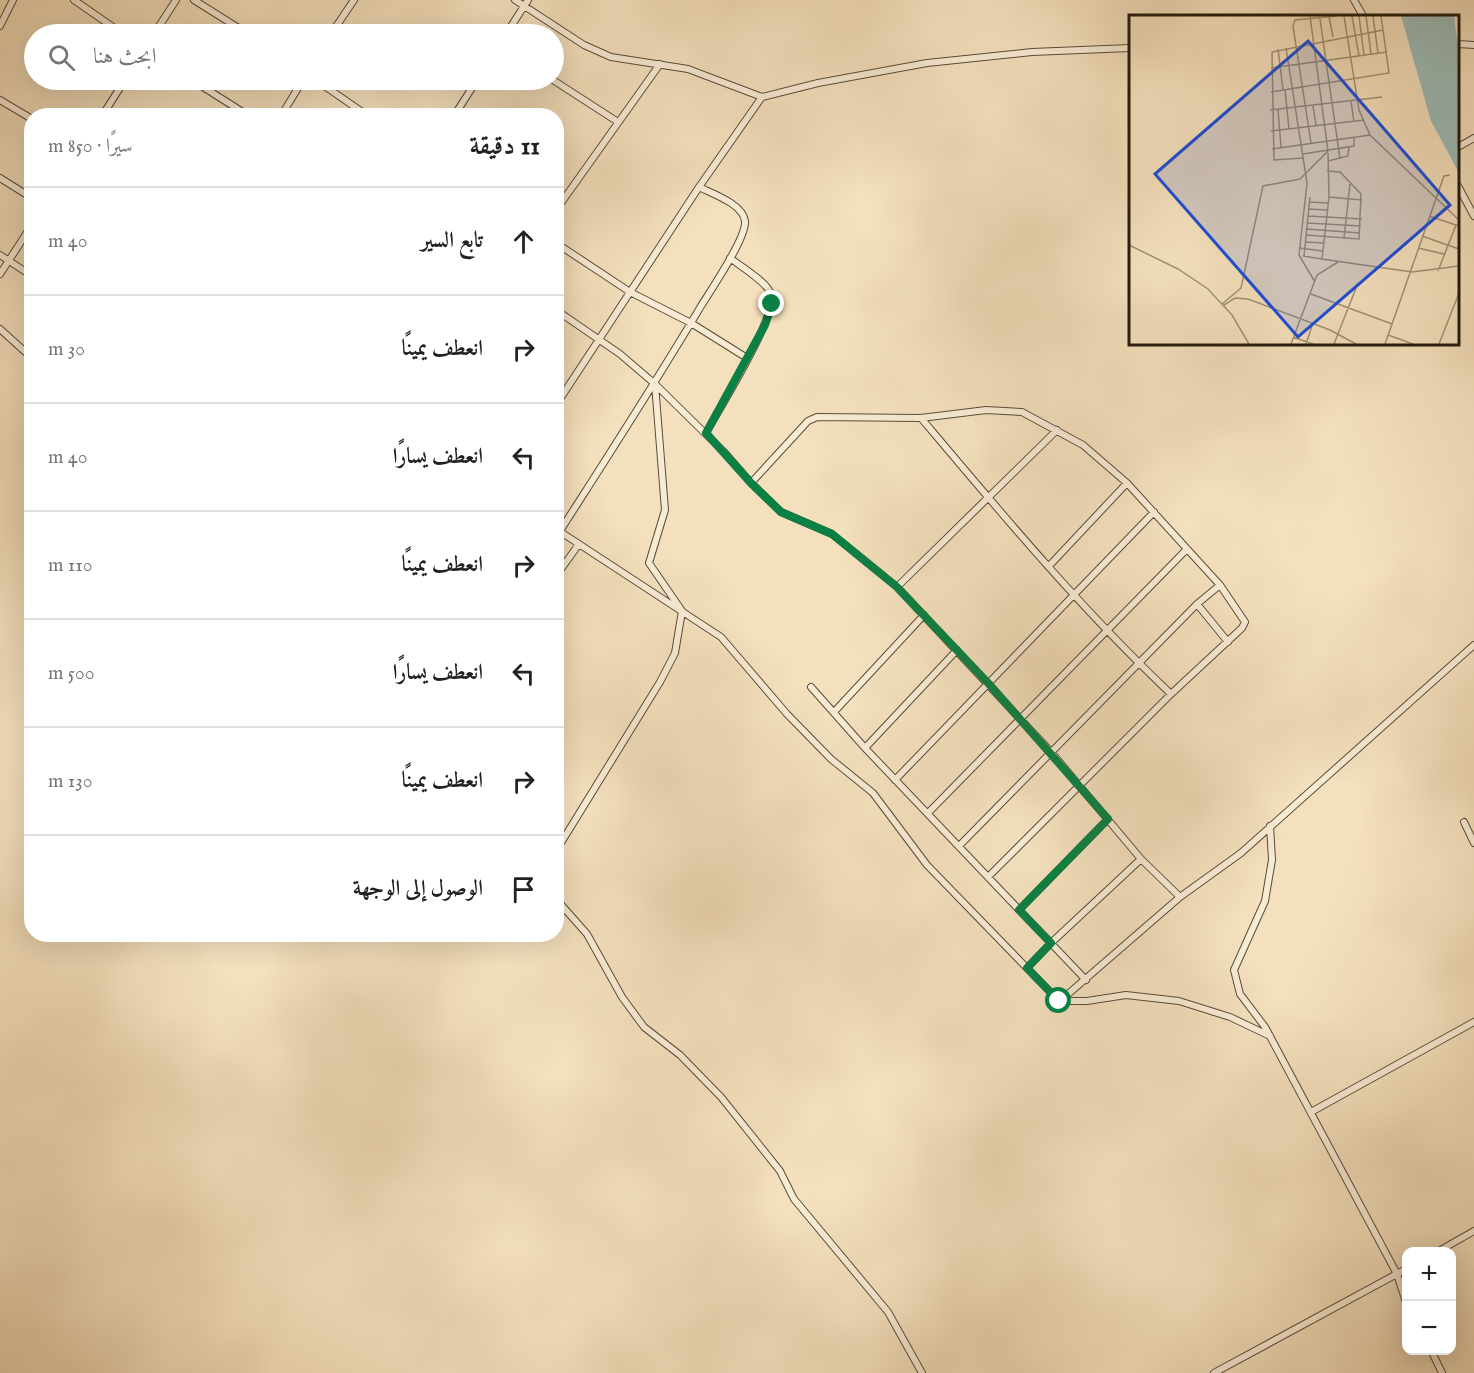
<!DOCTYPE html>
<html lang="ar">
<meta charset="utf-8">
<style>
:root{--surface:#fff;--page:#f6f6f6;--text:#222;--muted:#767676;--line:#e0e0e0}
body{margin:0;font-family:"IM FELL English",Amiri,serif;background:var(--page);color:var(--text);direction:rtl}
.controls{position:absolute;right:18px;bottom:18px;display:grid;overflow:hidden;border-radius:12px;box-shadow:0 6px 24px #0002}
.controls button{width:54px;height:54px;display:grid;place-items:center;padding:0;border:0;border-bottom:2px solid var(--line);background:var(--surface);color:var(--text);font:30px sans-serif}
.stop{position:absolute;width:18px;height:18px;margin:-14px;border:4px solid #0b8043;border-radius:50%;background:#fff}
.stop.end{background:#0b8043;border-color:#fff;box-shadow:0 2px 6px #0008}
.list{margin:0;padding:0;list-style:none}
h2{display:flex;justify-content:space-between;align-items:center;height:78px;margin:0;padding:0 24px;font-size:26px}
h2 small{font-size:20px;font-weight:400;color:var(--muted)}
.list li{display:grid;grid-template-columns:39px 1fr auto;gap:18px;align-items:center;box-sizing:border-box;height:108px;padding:0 24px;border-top:2px solid var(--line)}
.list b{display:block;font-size:22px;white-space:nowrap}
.list em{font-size:20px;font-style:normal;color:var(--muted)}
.icon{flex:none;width:33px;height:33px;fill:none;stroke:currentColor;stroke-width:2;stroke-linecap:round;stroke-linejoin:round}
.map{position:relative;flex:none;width:1474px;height:1373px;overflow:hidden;direction:ltr}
.search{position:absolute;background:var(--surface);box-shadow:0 6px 24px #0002;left:24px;top:24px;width:540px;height:66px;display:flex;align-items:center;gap:15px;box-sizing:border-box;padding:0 21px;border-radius:33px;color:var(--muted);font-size:22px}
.panel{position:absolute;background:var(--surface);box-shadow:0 6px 24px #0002;left:24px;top:108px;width:540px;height:834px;border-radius:24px;direction:rtl}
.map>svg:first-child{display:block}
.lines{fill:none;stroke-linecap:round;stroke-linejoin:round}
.street-casing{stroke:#594c38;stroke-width:8}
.street{stroke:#f8ebd4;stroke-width:6}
.route{stroke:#0b8043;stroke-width:8}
.inset-road{fill:none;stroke:#a19176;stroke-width:1.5}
.view{fill:#1d4ed8;fill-opacity:0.15;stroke:#1d4ed8;stroke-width:3}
.inset-edge{fill:none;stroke:#251a0c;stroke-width:3}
</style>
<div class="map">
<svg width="1474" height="1373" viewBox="0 0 1474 1373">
<rect width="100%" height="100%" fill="#f4e0bd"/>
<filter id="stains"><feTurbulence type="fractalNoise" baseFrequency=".00333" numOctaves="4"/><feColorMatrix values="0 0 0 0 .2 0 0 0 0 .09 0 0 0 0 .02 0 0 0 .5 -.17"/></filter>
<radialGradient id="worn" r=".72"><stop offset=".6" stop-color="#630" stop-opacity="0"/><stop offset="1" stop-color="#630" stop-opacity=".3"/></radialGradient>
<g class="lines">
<defs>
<path id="street" d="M74 0 123 34
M194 0 248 34
M515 0 584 45 611 57 688 69 762 97 818 83 927 63 1032 52 1130 48
M1354 0 1363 16
M0 26 13 0
M154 34 176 0
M331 34 354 0
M506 34 528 0
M1458 44 1474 45
M192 80 249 116
M316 80 368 116
M553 80 618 122
M0 100 32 119
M102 116 125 80
M281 116 303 80
M454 116 477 80
M1458 147 1474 138
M0 178 32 198
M1458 186 1474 216
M556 210 660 64
M556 243 630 292 691 323 747 358
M0 255 32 276
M0 274 32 225
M556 310 620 354 655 384 665 510 649 563 682 611 675 653 660 682 556 851
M0 329 32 358
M655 384 724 452 751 483 781 512 832 534 897 587 1051 752 1141 859 1180 897 1241 853 1474 645
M556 405 699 187 762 97
M921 418C1001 513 1081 609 1171 694
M706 433C719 409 777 317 771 295 769 283 740 266 730 258
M751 483 808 421 817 417 921 418 986 410 1022 412 1083 445 1127 483 1220 585 1245 622 1242 628 1171 694 988 877
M556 529 721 637 787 714 831 759 873 793 927 865 1059 1001H1087L1126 995 1179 1001 1230 1017 1270 1036
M560 531C608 456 656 382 701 306 711 290 747 237 745 221 743 204 713 194 699 187
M1049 566 1127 483
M556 576 579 544
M897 587 1057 430
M1197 604 1228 642
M811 687 865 748 1086 980
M834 712 924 615
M865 748 957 650
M895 780 1154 512
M928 813 1187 549
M1464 822 1474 843
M1270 826 1272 860 1265 901 1234 970 1240 994 1265 1027 1397 1274 1406 1302
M959 846 1197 604 1220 585
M556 899 587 934 622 997 644 1027 680 1055 721 1097 780 1171 794 1199 888 1312 922 1373
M1019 910 1108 819
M1027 968 1051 943 1141 859
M1060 1001 1180 897
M1311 1112 1474 1022
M1437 1252 1474 1231
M1431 1350 1442 1373
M1214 1373 1406 1269"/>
</defs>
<use href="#street" class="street-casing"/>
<use href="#street" class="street"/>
</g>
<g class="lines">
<path class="route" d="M772 304 765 325 706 433 751 483 781 512 832 534 897 587 989 684 1108 819 1019 910 1051 943 1027 968 1059 1001"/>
</g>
<g transform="translate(1129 15)">
<rect width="330" height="330" fill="#f4e0bd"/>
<path d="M272 1H325L330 39V158L302 106Z" fill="#9dbcb8"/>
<path class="inset-road" d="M200 1 204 22M215 1 230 95 241 120 330 205M223 1 230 41M230 1 235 40M237 1 242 39M244 1 249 38M191 4 211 144M157 33 178 168 170 240 186 267M149 34 154 75M142 53 258 37M156 75 160 114M142 77 260 58 252 1M222 86 225 107M184 91 187 110M141 95 253 82M149 95 152 132M142 116 235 105M182 128 164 11 166 5 208 1M143 134 241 120M199 138 200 182 193 244 283 257 330 251M174 139 225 131V122M174 143 145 145 143 37 254 15M199 146 219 141 220 132M200 182 233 185M180 187 199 188M179 194 198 195M179 201 233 204M300 201 330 211M178 208 232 211M177 214 231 218M177 220 230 224 232 179 211 157 198 156M293 221 330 234M215 223 221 169M176 227 195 228M0 230 49 254 79 274 103 300 120 329M170 233 194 236M289 233 315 239M174 241 193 244M175 241 181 182M309 256 327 210M182 279 263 309M93 289 112 273 134 171 171 164 199 136 181 1M95 290 106 283 119 284 201 315 227 329M259 320 284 329M164 322 184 329M162 329 188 260 209 247M177 329 184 308M205 329 229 268M256 329 315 161 321 160M310 329 330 278"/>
<path class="view" d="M179 26 321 190 169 322 26 159Z"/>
<rect width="330" height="330" class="inset-edge"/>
</g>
<rect width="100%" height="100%" filter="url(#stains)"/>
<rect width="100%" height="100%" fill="url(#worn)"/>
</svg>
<div class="controls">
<button>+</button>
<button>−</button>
</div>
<div class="stop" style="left:1059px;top:1001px"></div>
<div class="stop end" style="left:772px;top:304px"></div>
<div class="search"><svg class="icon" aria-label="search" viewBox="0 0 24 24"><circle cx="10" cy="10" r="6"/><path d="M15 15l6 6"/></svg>ابحث هنا</div>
<section class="panel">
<h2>11 دقيقة<small>سيرًا · 850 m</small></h2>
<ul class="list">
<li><svg class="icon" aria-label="ahead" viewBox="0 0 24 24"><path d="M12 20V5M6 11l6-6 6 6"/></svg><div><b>تابع السير</b></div><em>40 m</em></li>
<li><svg class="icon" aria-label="right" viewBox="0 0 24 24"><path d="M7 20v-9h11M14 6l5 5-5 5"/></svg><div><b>انعطف يمينًا</b></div><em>30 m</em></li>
<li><svg class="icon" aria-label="left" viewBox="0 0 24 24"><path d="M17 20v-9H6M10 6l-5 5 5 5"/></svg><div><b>انعطف يسارًا</b></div><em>40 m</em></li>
<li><svg class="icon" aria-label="right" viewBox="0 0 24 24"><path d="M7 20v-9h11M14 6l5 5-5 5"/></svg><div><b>انعطف يمينًا</b></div><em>110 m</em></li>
<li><svg class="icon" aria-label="left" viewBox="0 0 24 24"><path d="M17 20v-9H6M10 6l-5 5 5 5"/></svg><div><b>انعطف يسارًا</b></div><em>500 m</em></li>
<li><svg class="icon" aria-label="right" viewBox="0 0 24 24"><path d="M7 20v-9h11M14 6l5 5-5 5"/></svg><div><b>انعطف يمينًا</b></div><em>130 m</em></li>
<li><svg class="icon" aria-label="arrive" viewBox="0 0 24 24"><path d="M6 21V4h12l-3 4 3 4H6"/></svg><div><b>الوصول إلى الوجهة</b></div></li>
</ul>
</section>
</div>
